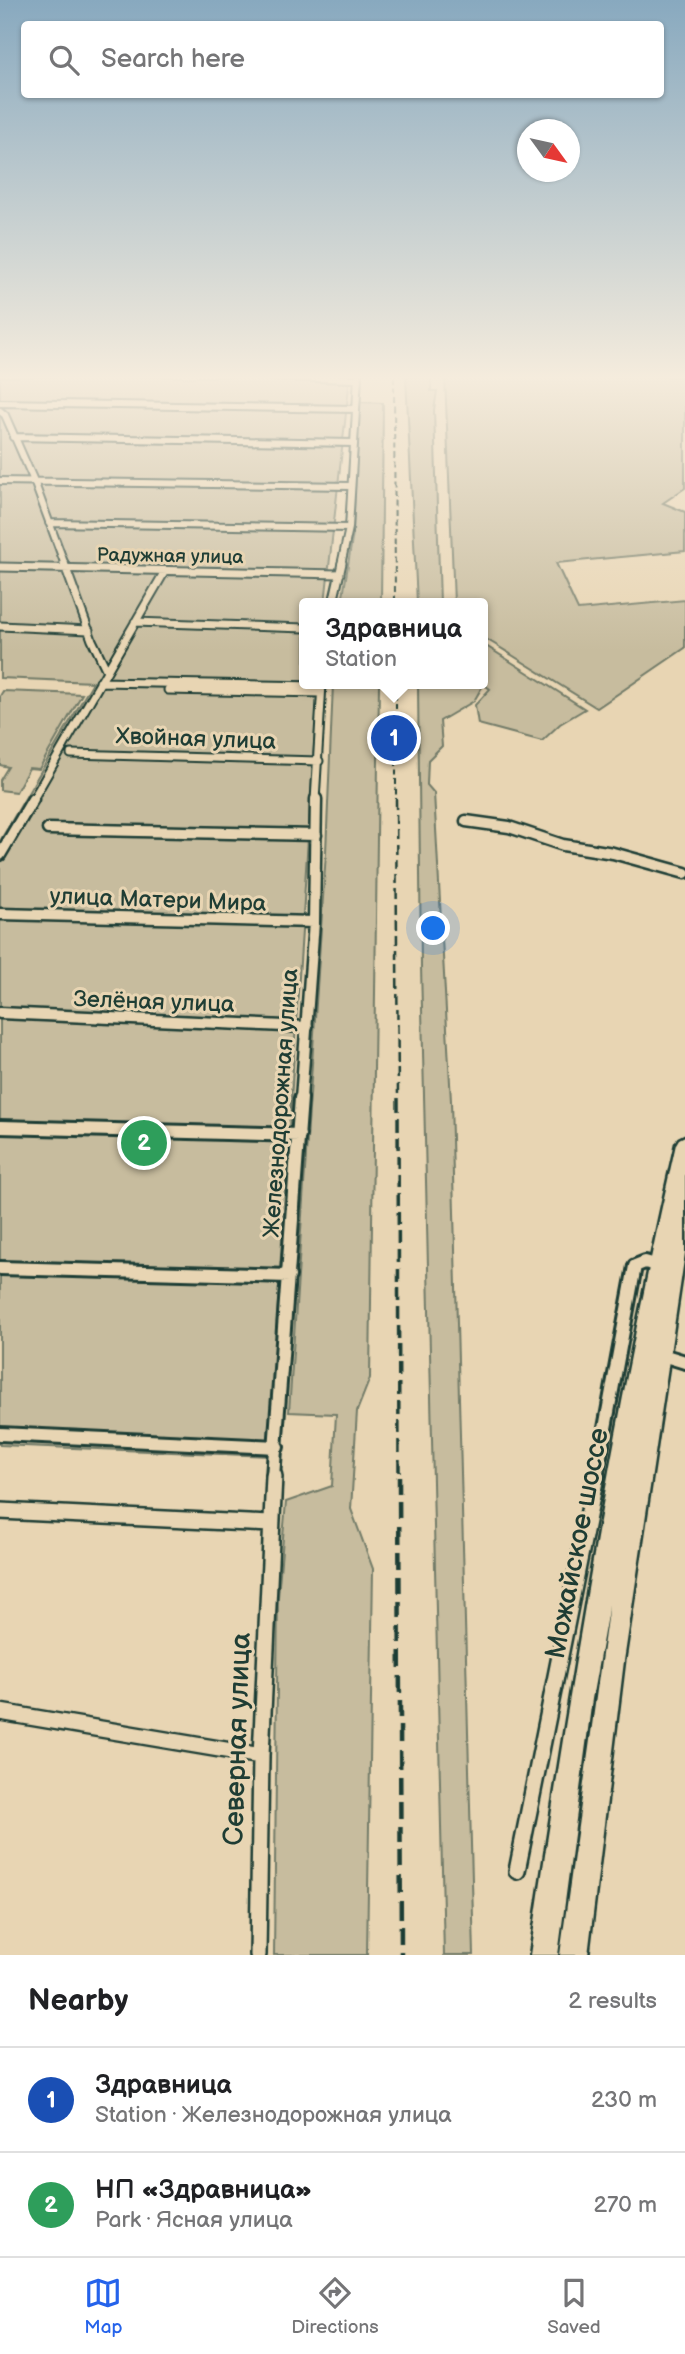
<!DOCTYPE html>
<meta charset="utf-8">
<style>
:root{--surface:#fff;--page:#f2f2f2;--text:#202124;--muted:#757577;--line:#e0e0e0;--accent:#2563eb}
body{margin:0;font-family:"Balsamiq Sans",sans-serif;background:var(--page);color:var(--text)}
.compass{position:absolute;left:517px;top:119px;width:63px;height:63px;border-radius:50%;background:var(--surface);box-shadow:0 2px 5px #0004;rotate:123deg}
.you{position:absolute;left:434px;top:929px;width:24px;height:24px;margin:-18px;border:5px solid #fff;border-radius:50%;background:#1a73e8;box-shadow:0 0 0 10px #1a73e833}
.badge{display:grid;place-items:center;width:46px;height:46px;border-radius:50%;background:var(--accent);color:#fff;font-size:23px;font-weight:700}
.pin{position:absolute;translate:-50% -50%;border:4px solid #fff;box-shadow:0 2px 7px #0006}
.popup{position:absolute;left:299px;top:598px;width:189px;height:91px;box-sizing:border-box;display:grid;place-content:center;border-radius:7px;background:var(--surface);filter:drop-shadow(0 2px 5px #0005);font-size:23px;white-space:nowrap;color:var(--muted)}
.popup b{font-size:26px;color:var(--text)}
.popup::after{content:'';position:absolute;left:50%;top:100%;margin-left:-14px;border:14px solid transparent;border-top-color:var(--surface)}
.list{margin:0;padding:0;list-style:none}
h2{display:flex;justify-content:space-between;align-items:center;height:91px;margin:0;padding:0 28px;font-size:30px}
h2 small{font-size:23px;font-weight:400;color:var(--muted)}
.list li{display:grid;grid-template-columns:46px 1fr auto;gap:21px;align-items:center;box-sizing:border-box;height:105px;padding:0 28px;border-top:2px solid var(--line)}
.list b{display:block;font-size:26px;white-space:nowrap}
.list p{margin:0;font-size:23px;white-space:nowrap;color:var(--muted)}
.list em{font-size:23px;font-style:normal;color:var(--muted)}
.icon{flex:none;width:38px;height:38px;fill:none;stroke:currentColor;stroke-width:2;stroke-linecap:round;stroke-linejoin:round}
.map{position:relative;flex:none;width:685px;height:1955px;overflow:hidden}
.search{position:absolute;background:var(--surface);box-shadow:0 2px 5px #0004;left:21px;right:21px;top:21px;height:77px;display:flex;align-items:center;gap:18px;box-sizing:border-box;padding:0 24px;border-radius:7px;color:var(--muted);font-size:26px}
.sheet{height:301px;background:var(--surface)}
nav{display:flex;justify-content:space-around;align-items:center;box-sizing:border-box;height:98px;border-top:2px solid var(--line);background:var(--surface);font-size:19px;color:var(--muted)}
nav a{display:grid;justify-items:center;gap:4px}
nav .on{color:var(--accent)}
.map>svg:first-child{display:block}
.green{fill:#c7bc9e;stroke:#737c69;stroke-width:2}
.lines{fill:none;stroke-linecap:round;stroke-linejoin:round}
.minor-far4-casing{stroke:#1f3d34;stroke-width:10}
.minor-far3-casing{stroke:#1f3d34;stroke-width:11}
.minor-far2-casing{stroke:#1f3d34;stroke-width:15}
.minor-far1-casing{stroke:#1f3d34;stroke-width:18}
.minor-casing{stroke:#1f3d34;stroke-width:20}
.primary-casing{stroke:#1f3d34;stroke-width:5}
.minor-far4{stroke:#e8d5b3;stroke-width:6}
.minor-far3{stroke:#e8d5b3;stroke-width:7}
.minor-far2{stroke:#e8d5b3;stroke-width:10}
.minor-far1{stroke:#e8d5b3;stroke-width:12}
.minor{stroke:#e8d5b3;stroke-width:15}
.primary{fill:#e8d5b3;fill-rule:evenodd}
.rail-far3{stroke:#1f3d34;stroke-width:2;stroke-dasharray:6 3.5;stroke-linecap:butt}
.rail-far2{stroke:#1f3d34;stroke-width:2.5;stroke-dasharray:10 5;stroke-linecap:butt}
.rail-far1{stroke:#1f3d34;stroke-width:3.5;stroke-dasharray:13 6;stroke-linecap:butt}
.rail{stroke:#1f3d34;stroke-width:4.5;stroke-dasharray:17 8;stroke-linecap:butt}
.labels{text-anchor:middle;stroke-width:6;stroke-linejoin:round;paint-order:stroke}
.far-street-label{font-size:19px;fill:#1f3d34;stroke:#e8d5b3}
.street-label{font-size:23px;fill:#1f3d34;stroke:#e8d5b3}
.near-street-label{font-size:28px;fill:#1f3d34;stroke:#e8d5b3}
</style>
<div class="map">
<svg width="685" height="1955" viewBox="0 0 685 1955">
<rect width="100%" height="100%" fill="#e8d5b3"/>
<filter id="ink" filterUnits="userSpaceOnUse"><feTurbulence type="fractalNoise" baseFrequency=".0143" numOctaves="2"/><feDisplacementMap in="SourceGraphic" scale="14" xChannelSelector="R" yChannelSelector="G"/><feConvolveMatrix kernelMatrix="1 2 1 2 8 2 1 2 1" color-interpolation-filters="sRGB"/></filter>
<g filter="url(#ink)">
<path class="green" d="M0 377H350L325 603H305V684H318L268 1456 0 1445V841L93 682 0 678Z
M406 377H431V391H437L434 410 440 603H417Z
M445 377H685V488L663 503 685 512V551L556 563 578 610 685 600V648L597 708 483 637V603H454Z
M359 402 383 403 381 603H342L353 533Z
M483 644 585 709 560 724 542 741 478 724 475 705 490 689 483 684Z
M333 684H379L370 1378 357 1411 351 1509 373 1569 367 1955H274L278 1597 286 1502 332 1486 336 1414 289 1412 326 852Z
M418 684H477L482 687 474 701 440 721 442 746 428 760 427 785 434 793 451 1101 474 1955H444L421 966Z
M3 691 82 694 39 769 29 768 16 792 0 790V780L8 767 0 765V696Z"/>
<g class="lines">
<defs>
<path id="minor-far4" d="M274 377 358 379
M0 403 356 409
M0 411 5 415 34 481 65 565
M13 437 353 443
M0 481 350 486
M49 523 349 528
M341 565 349 528 358 377"/>
<path id="minor-far3" d="M0 567 340 574
M333 603 342 563
M135 622 305 628
M0 626 89 630
M107 671 165 571
M100 682 321 686
M168 690 321 693
M71 754 319 761
M32 801 107 671 92 640 64 563
M315 801 322 684"/>
<path id="minor-far2" d="M466 821 509 827 563 845 613 853 685 873
M48 829 316 835
M0 855 33 799
M0 914 314 922
M0 1013 307 1027
M301 1099 314 922 316 799"/>
<path id="minor-far1" d="M0 1127 299 1135
M0 1268 289 1276
M659 1354 685 1362
M0 1434 277 1447
M273 1477 301 1098
M596 1477 635 1266 645 1262 659 1266"/>
<path id="minor" d="M0 1511 270 1524
M0 1712 261 1756
M517 1871 596 1476
M258 1955 261 1756 274 1476"/>
<path id="primary" d="M685 1136V1253L624 1661 588 1955H560L609 1604 592 1699 558 1955H530C570 1684 615 1411 676 1144L679 1139Z"/>
</defs>
<use href="#minor-far4" class="minor-far4-casing"/>
<use href="#minor-far3" class="minor-far3-casing"/>
<use href="#minor-far2" class="minor-far2-casing"/>
<use href="#minor-far1" class="minor-far1-casing"/>
<use href="#minor" class="minor-casing"/>
<use href="#primary" class="primary-casing"/>
<use href="#minor-far4" class="minor-far4"/>
<use href="#minor-far3" class="minor-far3"/>
<use href="#minor-far2" class="minor-far2"/>
<use href="#minor-far1" class="minor-far1"/>
<use href="#minor" class="minor"/>
<use href="#primary" class="primary"/>
<path class="rail-far3" d="M394 377 395 603
M396 684V801"/>
<path class="rail-far2" d="M396 799 398 1099"/>
<path class="rail-far1" d="M398 1098 399 1477"/>
<path class="rail" d="M399 1476 401 1955"/>
</g>
</g>
<linearGradient id="sky" x2="0" y2="1"><stop stop-color="#88a9bf"/><stop offset="0.58" stop-color="#f5ecdd"/><stop offset="1" stop-color="#f5ecdd" stop-opacity="0"/></linearGradient>
<rect width="685" height="651" fill="url(#sky)"/>
<g class="labels">
<g class="far-street-label">
<text transform="translate(170 555) rotate(1)" y="7">Радужная улица</text>
</g>
<g class="street-label">
<text transform="translate(196 738) rotate(2)" y="8">Хвойная улица</text>
<text transform="translate(158 899) rotate(2)" y="8">улица Матери Мира</text>
<text transform="translate(154 1001) rotate(2)" y="8">Зелёная улица</text>
<text transform="translate(280 1103) rotate(-86)" y="8">Железнодорожная улица</text>
</g>
<g class="near-street-label">
<text transform="translate(576 1543) rotate(-79)" y="10">Можайское шоссе</text>
<text transform="translate(236 1739) rotate(-88)" y="10">Северная улица</text>
</g>
</g>
</svg>
<svg class="compass" viewBox="-18 -18 36 36"><path d="M0-13l5 13h-10z" fill="#e53935"/><path d="M0 13l5-13h-10z" fill="#757577"/></svg>
<div class="you"></div>
<div class="pin badge" style="left:394px;top:738px;background:#1a4fb4">1</div>
<div class="popup"><b>Здравница</b>Station</div>
<div class="pin badge" style="left:144px;top:1143px;background:#2e9e5b">2</div>
<div class="search"><svg class="icon" aria-label="search" viewBox="0 0 24 24"><circle cx="10" cy="10" r="6"/><path d="M15 15l6 6"/></svg>Search here</div>
</div>
<section class="sheet">
<h2>Nearby<small>2 results</small></h2>
<ul class="list">
<li><span class="badge" style="background:#1a4fb4">1</span><div><b>Здравница</b><p>Station · Железнодорожная улица</p></div><em>230 m</em></li>
<li><span class="badge" style="background:#2e9e5b">2</span><div><b>НП «Здравница»</b><p>Park · Ясная улица</p></div><em>270 m</em></li>
</ul>
</section>
<nav>
<a class="on"><svg class="icon" aria-label="map" viewBox="0 0 24 24"><path d="M3 6l6-2 6 2 6-2v14l-6 2-6-2-6 2zM9 4v14M15 6v14"/></svg>Map</a>
<a><svg class="icon" aria-label="directions" viewBox="0 0 24 24"><path d="M12 3l9 9-9 9-9-9zM9 14v-3h6M13 9l2 2-2 2"/></svg>Directions</a>
<a><svg class="icon" aria-label="saved" viewBox="0 0 24 24"><path d="M7 4h10v16l-5-4-5 4z"/></svg>Saved</a>
</nav>
